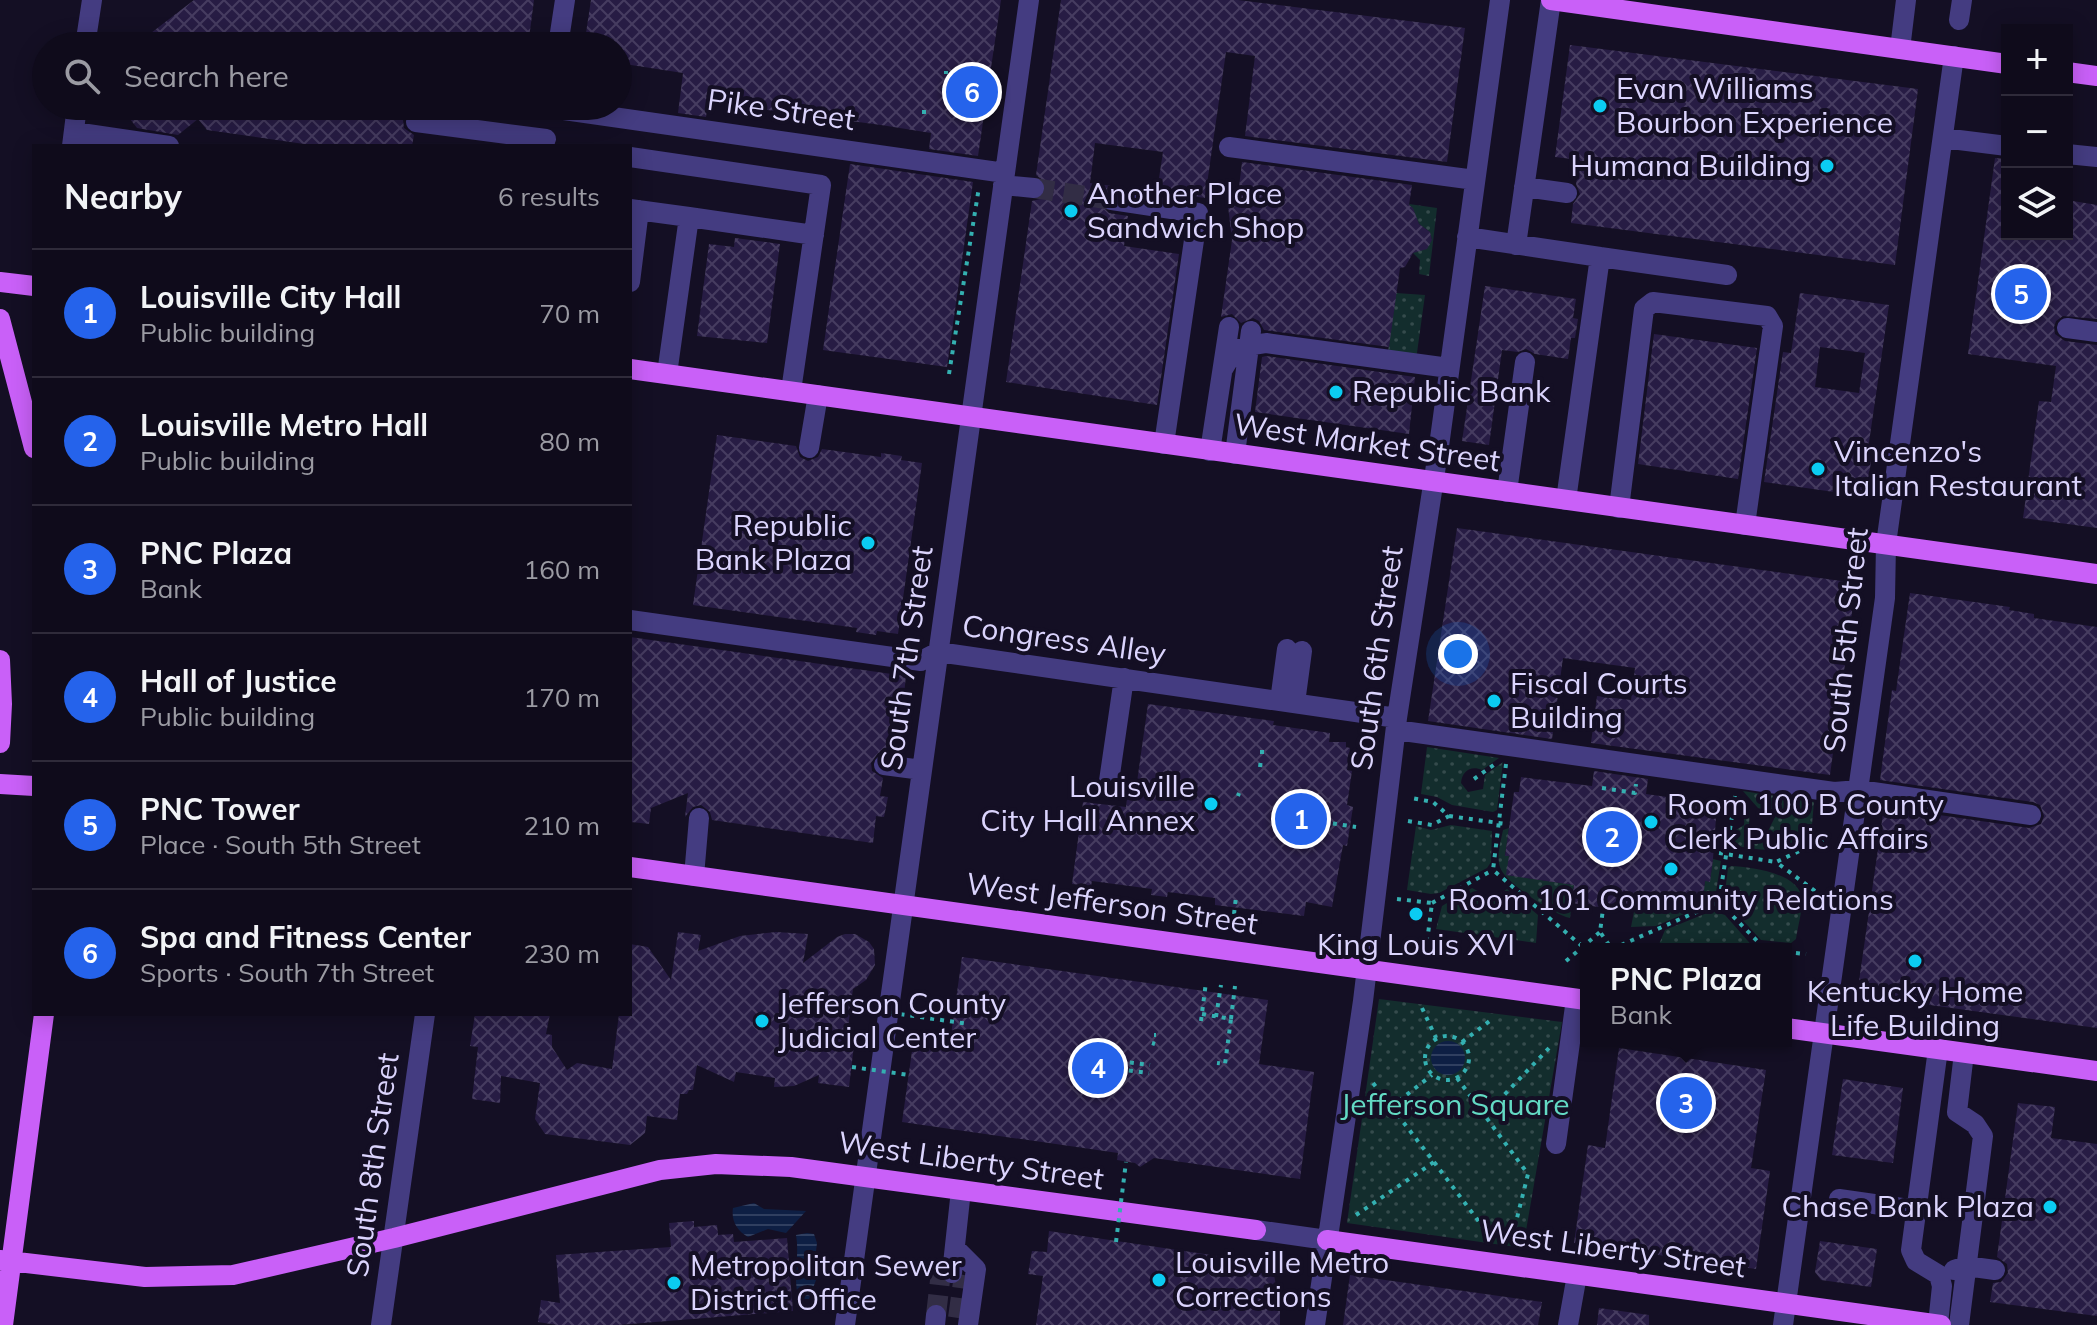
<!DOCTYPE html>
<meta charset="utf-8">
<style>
:root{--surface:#0f0b1b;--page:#1d1928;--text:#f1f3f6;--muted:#9b9ba3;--line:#2f2b3a;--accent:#2563eb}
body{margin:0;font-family:Mulish,sans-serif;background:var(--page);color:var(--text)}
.controls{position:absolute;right:24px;top:24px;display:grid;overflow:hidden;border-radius:0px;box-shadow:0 4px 20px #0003}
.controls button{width:72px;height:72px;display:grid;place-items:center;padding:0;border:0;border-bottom:2px solid var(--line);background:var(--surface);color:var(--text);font:40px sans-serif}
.you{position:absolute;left:1458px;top:654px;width:28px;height:28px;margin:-20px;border:6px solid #fff;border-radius:50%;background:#1a73e8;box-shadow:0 0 0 12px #1a73e833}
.badge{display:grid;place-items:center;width:52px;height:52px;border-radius:50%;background:var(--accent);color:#fff;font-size:26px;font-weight:700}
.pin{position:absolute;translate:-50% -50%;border:4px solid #fff;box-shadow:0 2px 8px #0006}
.popup{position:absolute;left:1580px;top:943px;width:212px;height:104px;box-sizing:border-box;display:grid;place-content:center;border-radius:0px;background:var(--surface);filter:drop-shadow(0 2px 6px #0005);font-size:26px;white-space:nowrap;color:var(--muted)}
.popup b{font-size:30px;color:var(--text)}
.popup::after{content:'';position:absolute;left:50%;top:100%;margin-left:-16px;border:16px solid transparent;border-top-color:var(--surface)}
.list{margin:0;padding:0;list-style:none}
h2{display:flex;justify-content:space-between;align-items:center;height:104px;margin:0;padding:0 32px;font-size:34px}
h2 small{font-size:26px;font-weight:400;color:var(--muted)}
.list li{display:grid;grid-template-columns:52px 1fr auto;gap:24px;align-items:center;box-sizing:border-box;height:128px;padding:0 32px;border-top:2px solid var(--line)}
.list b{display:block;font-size:30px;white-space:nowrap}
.list p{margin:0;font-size:26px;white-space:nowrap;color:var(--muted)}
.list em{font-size:26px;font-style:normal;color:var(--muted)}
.icon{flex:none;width:44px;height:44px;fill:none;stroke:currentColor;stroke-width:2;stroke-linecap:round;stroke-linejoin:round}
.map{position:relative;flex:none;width:2097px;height:1325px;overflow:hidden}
.search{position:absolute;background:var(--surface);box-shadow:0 4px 20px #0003;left:32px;top:32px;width:600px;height:88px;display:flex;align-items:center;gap:20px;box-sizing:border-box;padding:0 28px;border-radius:44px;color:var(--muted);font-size:30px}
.panel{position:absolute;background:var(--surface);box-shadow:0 4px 20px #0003;left:32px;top:144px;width:600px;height:872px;border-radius:0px}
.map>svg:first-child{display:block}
.green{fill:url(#green-dots)}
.water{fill:url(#water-rules)}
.building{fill:url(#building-cross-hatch);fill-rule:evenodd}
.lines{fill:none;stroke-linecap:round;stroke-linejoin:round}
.minor-tunnel{stroke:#322d45;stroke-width:20;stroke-dasharray:20 10;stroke-linecap:butt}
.path{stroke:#34b0b1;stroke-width:4;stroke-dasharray:4 6;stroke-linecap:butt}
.minor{stroke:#443c81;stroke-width:20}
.major{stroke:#c960f8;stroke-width:20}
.path-bridge{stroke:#34b0b1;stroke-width:4;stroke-dasharray:4 6;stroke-linecap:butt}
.poi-dot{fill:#0bccf2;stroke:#140f24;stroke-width:3}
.labels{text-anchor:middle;stroke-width:8;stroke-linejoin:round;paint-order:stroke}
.poi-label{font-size:30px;fill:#dbd4fd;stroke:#140f24;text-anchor:start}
.street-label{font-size:30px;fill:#dbd4fd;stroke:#140f24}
.park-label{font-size:30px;fill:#63dac4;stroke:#140f24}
</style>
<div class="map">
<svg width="2097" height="1325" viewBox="0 0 2097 1325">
<defs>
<pattern id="green-dots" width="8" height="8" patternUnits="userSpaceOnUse" patternTransform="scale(2)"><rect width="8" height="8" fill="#132d2d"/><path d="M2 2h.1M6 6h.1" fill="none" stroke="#354b4c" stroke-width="1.8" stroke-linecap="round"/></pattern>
<pattern id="water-rules" width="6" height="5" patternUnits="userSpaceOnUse" patternTransform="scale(2)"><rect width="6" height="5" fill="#0e1f44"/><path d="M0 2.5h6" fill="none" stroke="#303f60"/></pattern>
<pattern id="building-cross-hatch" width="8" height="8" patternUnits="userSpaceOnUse" patternTransform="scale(2)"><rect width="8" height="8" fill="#271c44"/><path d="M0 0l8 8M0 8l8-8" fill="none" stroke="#463c60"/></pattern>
</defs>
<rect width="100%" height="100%" fill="#140f24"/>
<path class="green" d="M1409 204 1437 208 1429 276 1419 274 1420 260 1413 253 1432 240 1430 232 1419 224Z
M1396 293 1425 295 1416 360 1388 352Z
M1427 747 1499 758 1482 770C1471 765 1462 771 1461 783L1468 792 1483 789 1485 775 1503 762 1497 810 1493 812 1452 805 1437 797 1421 794Z
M1743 791 1814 802 1811 836C1787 855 1762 851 1733 845V832L1744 825C1746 813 1737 807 1738 796L1750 810 1749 825 1755 832 1767 833 1774 819 1769 811 1758 808Z
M1451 825 1492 831 1491 862 1487 868 1439 893 1431 894 1407 890 1416 826 1431 830Z
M1509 828 1505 855 1509 856 1507 875 1574 885 1570 918C1554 915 1504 882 1500 867 1496 856 1501 841 1503 830Z
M1713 859 1721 861 1716 892 1707 904 1656 926 1631 927 1638 891 1702 900 1705 881H1710Z
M1731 866C1751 867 1801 873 1802 900 1802 912 1798 926 1796 939L1791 943 1761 940 1727 903 1725 892 1728 868Z
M1472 888 1487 896 1500 894 1507 889 1538 915 1536 943 1436 929 1442 906Z
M1712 911 1725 915 1755 949H1657L1665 930Z
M1379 999 1562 1022 1523 1248 1347 1223Z"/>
<path class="water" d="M1431 1058a17 17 0 1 1 34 0a17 17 0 1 1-34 0Z
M754 1203 764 1209 806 1211 786 1233 768 1229 748 1237C737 1231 731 1221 733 1208Z
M807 1233 814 1234 817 1243 814 1268 816 1280 809 1299H799C792 1277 800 1257 796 1235Z"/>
<path class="building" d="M194 0H534L528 46H134Z
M591 0H1001L978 156 929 149 931 133 881 125 708 102 706 117 678 113 683 73 618 63V46H584Z
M1061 0H1238L1465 28 1447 162 1245 136 1255 56 1226 52 1205 198 1157 191 1163 152 1095 143 1090 183 1113 186 1101 193 1100 204 1109 213 1128 216 1124 246 1179 254 1157 405 1006 382 1032 201 1040 199 1047 190 1045 182 1036 175Z
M1570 45 1918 89 1895 265 1571 223 1573 204 1580 194 1576 184 1580 160 1555 157Z
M120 106H418V109L406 114 403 120 404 128 414 135 412 146H318L207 130 198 119 178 135 137 128Z
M1995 158 2007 159V234H2067V200L2097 205V319L2063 316 2056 321 2054 327 2055 334 2065 341 2097 345V528L2023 518 2039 401 2051 402 2056 366 1968 354Z
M1242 162 1412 185 1409 205 1413 208 1419 224 1430 232 1432 240 1427 249 1413 253 1405 267 1400 268 1389 347 1264 330 1259 321 1253 318 1241 323 1232 314 1221 317 1232 240 1228 206 1239 187Z
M850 164 973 182 947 367 823 350Z
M735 238 780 244 767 343 697 336 709 244 734 247Z
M1485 286 1576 299 1573 318 1578 319 1575 338H1571L1568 359 1535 354 1526 349 1518 352 1502 350 1489 445 1462 441Z
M1800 293 1889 305 1867 456H1872L1867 487 1864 486 1862 496 1764 482 1783 352 1791 353ZM1820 347 1865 353 1859 393 1815 387Z
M1654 334 1757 348 1738 479 1638 464Z
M1266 356 1415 377 1409 434 1255 412 1262 357Z
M717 435 796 446 800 457 808 461 818 457 822 449 881 457V453L902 456 901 460 922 463 898 634 877 631 876 635 856 632 857 628 693 605Z
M1457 528 1856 583 1830 775 1591 743 1597 696 1631 700 1635 668 1563 658 1552 739 1428 721Z
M1910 593 2010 607 2009 610 2034 614V618L2097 627V1028L1857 995 1884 807 2029 828 2041 824 2044 816 2040 805 2033 802 1880 780 1892 690 1896 691Z
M630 637 906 676 904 694 895 692 886 752 878 753 871 763 872 771 883 778 880 796 888 797 884 817 876 816 873 843 712 820 710 812 701 805 693 807 685 817 688 793 651 808 649 824 631 822Z
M1148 704 1274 721 1273 725 1330 733 1329 742H1346V747L1350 748 1347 770 1352 771 1347 805 1353 807 1347 846 1343 845 1332 907 1306 902 1304 916 1215 905V898L1168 892 1167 897 1151 895 1152 889 1092 881 1091 886 1072 884 1083 802 1126 807 1128 788 1136 789Z
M1594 771 1648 779 1646 794 1717 804 1713 859 1710 882 1705 881 1703 900 1638 891 1633 912 1571 903 1574 885 1506 875 1509 856H1505L1514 792H1519L1521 777 1592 786Z
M678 932 701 935 698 951 740 936 776 932 808 934 803 963 837 937 845 934H855L869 942 874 949 875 965 866 980 853 989 846 1043 854 1045 849 1087 818 1083 819 1075 794 1086 774 1087 775 1078 736 1072 734 1082 697 1065 693 1090H689L687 1094H680L677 1120 647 1116 645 1133 630 1145 545 1134 535 1119 540 1083 501 1076 500 1103 472 1099 478 1047 470 1046 475 1014H550L546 1034 552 1035V1047L567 1070 577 1063 612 1069 619 1014H630V944L648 947 671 980Z
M962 957 1268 1000 1259 1064 1314 1072 1300 1179 1154 1158 1140 1167 1135 1163 1117 1160 1118 1153 902 1122 914 1037 950 1042Z
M1619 1048 1766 1070 1751 1168 1770 1171 1756 1269 1574 1243 1588 1145 1605 1148Z
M1843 1079 1903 1088 1893 1163 1832 1155Z
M2018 1103 2055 1107 2051 1138 2097 1144V1316L1990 1302 1993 1283 2001 1282 2008 1273 2007 1264 1997 1257Z
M694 1221V1227L717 1225 718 1235 733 1234 734 1242 787 1238 793 1311 618 1325H557L538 1322 541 1300 560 1303 556 1255 671 1247 669 1223Z
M1049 1231 1245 1260 1244 1271 1274 1275 1280 1306V1325H1036L1043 1276 1028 1274 1032 1251 1047 1252Z
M1820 1241 1877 1249 1871 1287 1821 1280 1815 1272Z
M1350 1275 1542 1302 1538 1325H1343Z
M1599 1308 1649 1315V1325H1597Z"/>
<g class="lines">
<path class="minor-tunnel" d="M1034 188 1112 200
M936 1315 941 1272
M958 1318 964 1275"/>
<path class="path" d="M946 74V71
M944 92V86
M922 112H928
M949 374 979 187
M1262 754V749
M1506 764 1493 870 1583 947
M1260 767 1261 760
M1474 779 1495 764
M1602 788 1635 793 1636 784
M1238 796 1239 793
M1300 815H1303
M1449 816 1506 824
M1408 821 1432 825 1449 816 1433 802 1411 798
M1323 822 1356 827
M1299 823 1302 824
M1585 833 1590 834
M1719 853 1776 862
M1815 891 1776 862 1823 840
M1605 894 1600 932 1612 949
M1397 899 1432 903 1427 942
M1719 902 1765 949
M1432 903 1493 870
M1234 914 1236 897
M1612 949 1719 902 1735 796
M1786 952 1806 954
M1566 961 1600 932
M1422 1008 1436 1038
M1202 1014 1231 1019 1225 1064 1217 1063
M1216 1017 1221 985
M1231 1019 1235 986
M1201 1021 1206 982
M1154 1035H1156
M1425 1058a22 22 0 1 1 44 0a22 22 0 1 1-44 0Z
M1462 1042 1491 1020
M1152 1043 1155 1044
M1110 1060 1150 1065
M1109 1068 1149 1073
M1457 1078 1528 1174 1512 1238
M1391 1107 1432 1075
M1484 1116 1550 1047
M1434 1162 1489 1235
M1356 1215 1434 1162 1373 1083"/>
<path class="minor" d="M1959 20 1962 0
M85 46 92 0
M558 46 565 0
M1900 49 1906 0
M550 108 1005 173
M416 122 546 139
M74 132 169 146
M1943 138 2007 146
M72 146 77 106
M1229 147 1475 180
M2067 154 2097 157
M630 157 821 185 791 391
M1003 185 1034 188
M1524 187 1567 193
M1112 200 1198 213 1164 444
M630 209 689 217
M1467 237 1600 257
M1516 245 1551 0
M630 282 639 210
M2067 328 2097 332
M1223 369C1236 346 1241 347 1266 343L1449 368
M667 374 689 217 814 235
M809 448 818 395
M1210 451 1229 327
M1235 454 1251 331
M1507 492 1525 362
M1566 500 1600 257 1727 275
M1619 508 1644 309 1653 302 1767 316 1773 326 1745 525
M630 620 921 661 938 652 1397 718
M1280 701 1287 649
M1295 703 1302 651
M1396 730 1834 792 1859 790 2031 815
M884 765 922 770
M1109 781 1124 678
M694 876 699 818
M1556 1144 1576 999
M1839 1199 1916 1210
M1256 1230 1327 1240
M955 1248 976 1269 968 1325
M1954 1270 1966 1266 1995 1270
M952 1273 961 1190
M1938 1324 1942 1286 1939 1275 1916 1261 1911 1250 1938 1049
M381 1325 425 1014
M845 1325 1029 0
M935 1325 936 1315
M1315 1325 1363 1001 1397 718 1439 446 1500 0
M1568 1325 1577 1275
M1783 1325 1885 598 1886 544 1954 56
M1959 1325 1983 1136 1975 1124 1957 1112 1964 1053"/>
<path class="major" d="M1551 0 2007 64
M2067 72 2097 76
M0 282 34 286
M0 319 34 448
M630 369 2097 574
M0 660 2 704 0 743
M0 784 34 786
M630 867 1586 1000
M1786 1028 2097 1071
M1327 1240 1941 1325
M0 1260 145 1277 233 1275 394 1238 660 1170 716 1164 791 1167 1256 1230
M3 1325 44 1014"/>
<path class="path-bridge" d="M851 1007 969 1024
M852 1067 909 1075
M1116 1242 1126 1162"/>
</g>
<g class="poi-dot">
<circle cx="1600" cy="106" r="8"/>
<circle cx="1827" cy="166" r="8"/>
<circle cx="1071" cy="211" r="8"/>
<circle cx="1336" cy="392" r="8"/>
<circle cx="1818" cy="469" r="8"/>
<circle cx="868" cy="543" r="8"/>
<circle cx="1494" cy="701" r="8"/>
<circle cx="1211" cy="804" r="8"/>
<circle cx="1651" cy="822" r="8"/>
<circle cx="1671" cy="869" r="8"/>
<circle cx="1416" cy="914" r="8"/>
<circle cx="1915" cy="961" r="8"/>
<circle cx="762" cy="1021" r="8"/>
<circle cx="2050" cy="1207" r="8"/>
<circle cx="1159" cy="1280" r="8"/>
<circle cx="674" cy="1283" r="8"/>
</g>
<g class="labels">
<g class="poi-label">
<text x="1616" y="99">Evan Williams<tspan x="1616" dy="34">Bourbon Experience</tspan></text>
<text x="1811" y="176" text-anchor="end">Humana Building</text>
<text x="1087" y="204">Another Place<tspan x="1087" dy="34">Sandwich Shop</tspan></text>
<text x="1352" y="402">Republic Bank</text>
<text x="1834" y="462">Vincenzo's<tspan x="1834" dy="34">Italian Restaurant</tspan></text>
<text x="852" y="536" text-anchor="end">Republic<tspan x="852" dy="34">Bank Plaza</tspan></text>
<text x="1510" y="694">Fiscal Courts<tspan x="1510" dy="34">Building</tspan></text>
<text x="1195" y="797" text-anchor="end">Louisville<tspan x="1195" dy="34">City Hall Annex</tspan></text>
<text x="1667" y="815">Room 100 B County<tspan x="1667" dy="34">Clerk Public Affairs</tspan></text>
<text x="1671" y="910" text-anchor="middle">Room 101 Community Relations</text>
<text x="1416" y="955" text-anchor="middle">King Louis XVI</text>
<text x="1915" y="1002" text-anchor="middle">Kentucky Home<tspan x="1915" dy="34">Life Building</tspan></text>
<text x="778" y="1014">Jefferson County<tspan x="778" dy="34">Judicial Center</tspan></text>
<text x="2034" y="1217" text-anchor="end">Chase Bank Plaza</text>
<text x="1175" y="1273">Louisville Metro<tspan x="1175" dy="34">Corrections</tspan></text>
<text x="690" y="1276">Metropolitan Sewer<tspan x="690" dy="34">District Office</tspan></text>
</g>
<g class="street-label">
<text transform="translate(781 110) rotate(8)" y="10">Pike Street</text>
<text transform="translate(1367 443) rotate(8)" y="10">West Market Street</text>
<text transform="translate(1064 640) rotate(8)" y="10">Congress Alley</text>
<text transform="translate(1846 640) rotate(-84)" y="10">South 5th Street</text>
<text transform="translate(907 658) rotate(-82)" y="10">South 7th Street</text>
<text transform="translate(1377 658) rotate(-82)" y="10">South 6th Street</text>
<text transform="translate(1112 904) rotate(8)" y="10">West Jefferson Street</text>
<text transform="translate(971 1161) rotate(8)" y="10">West Liberty Street</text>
<text transform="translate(373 1165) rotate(-82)" y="10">South 8th Street</text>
<text transform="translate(1613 1249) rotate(8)" y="10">West Liberty Street</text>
</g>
<g class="park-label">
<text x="1455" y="1115">Jefferson Square</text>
</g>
</g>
</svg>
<div class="controls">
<button>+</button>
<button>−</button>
<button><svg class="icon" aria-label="layers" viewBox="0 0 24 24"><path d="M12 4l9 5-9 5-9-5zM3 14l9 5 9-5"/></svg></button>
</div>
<div class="you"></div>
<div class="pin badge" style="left:1301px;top:819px">1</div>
<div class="pin badge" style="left:1612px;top:837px">2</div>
<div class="pin badge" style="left:1686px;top:1103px">3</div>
<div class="popup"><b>PNC Plaza</b>Bank</div>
<div class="pin badge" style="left:1098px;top:1068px">4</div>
<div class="pin badge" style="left:2021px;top:294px">5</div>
<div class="pin badge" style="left:972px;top:92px">6</div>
<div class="search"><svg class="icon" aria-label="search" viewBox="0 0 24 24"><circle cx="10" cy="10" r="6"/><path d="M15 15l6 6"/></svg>Search here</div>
<section class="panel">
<h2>Nearby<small>6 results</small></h2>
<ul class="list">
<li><span class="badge">1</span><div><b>Louisville City Hall</b><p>Public building</p></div><em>70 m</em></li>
<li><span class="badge">2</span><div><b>Louisville Metro Hall</b><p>Public building</p></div><em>80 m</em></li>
<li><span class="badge">3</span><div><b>PNC Plaza</b><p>Bank</p></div><em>160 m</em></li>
<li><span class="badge">4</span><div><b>Hall of Justice</b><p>Public building</p></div><em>170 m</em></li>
<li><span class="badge">5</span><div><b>PNC Tower</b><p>Place · South 5th Street</p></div><em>210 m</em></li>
<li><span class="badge">6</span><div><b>Spa and Fitness Center</b><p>Sports · South 7th Street</p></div><em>230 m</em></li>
</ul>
</section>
</div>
